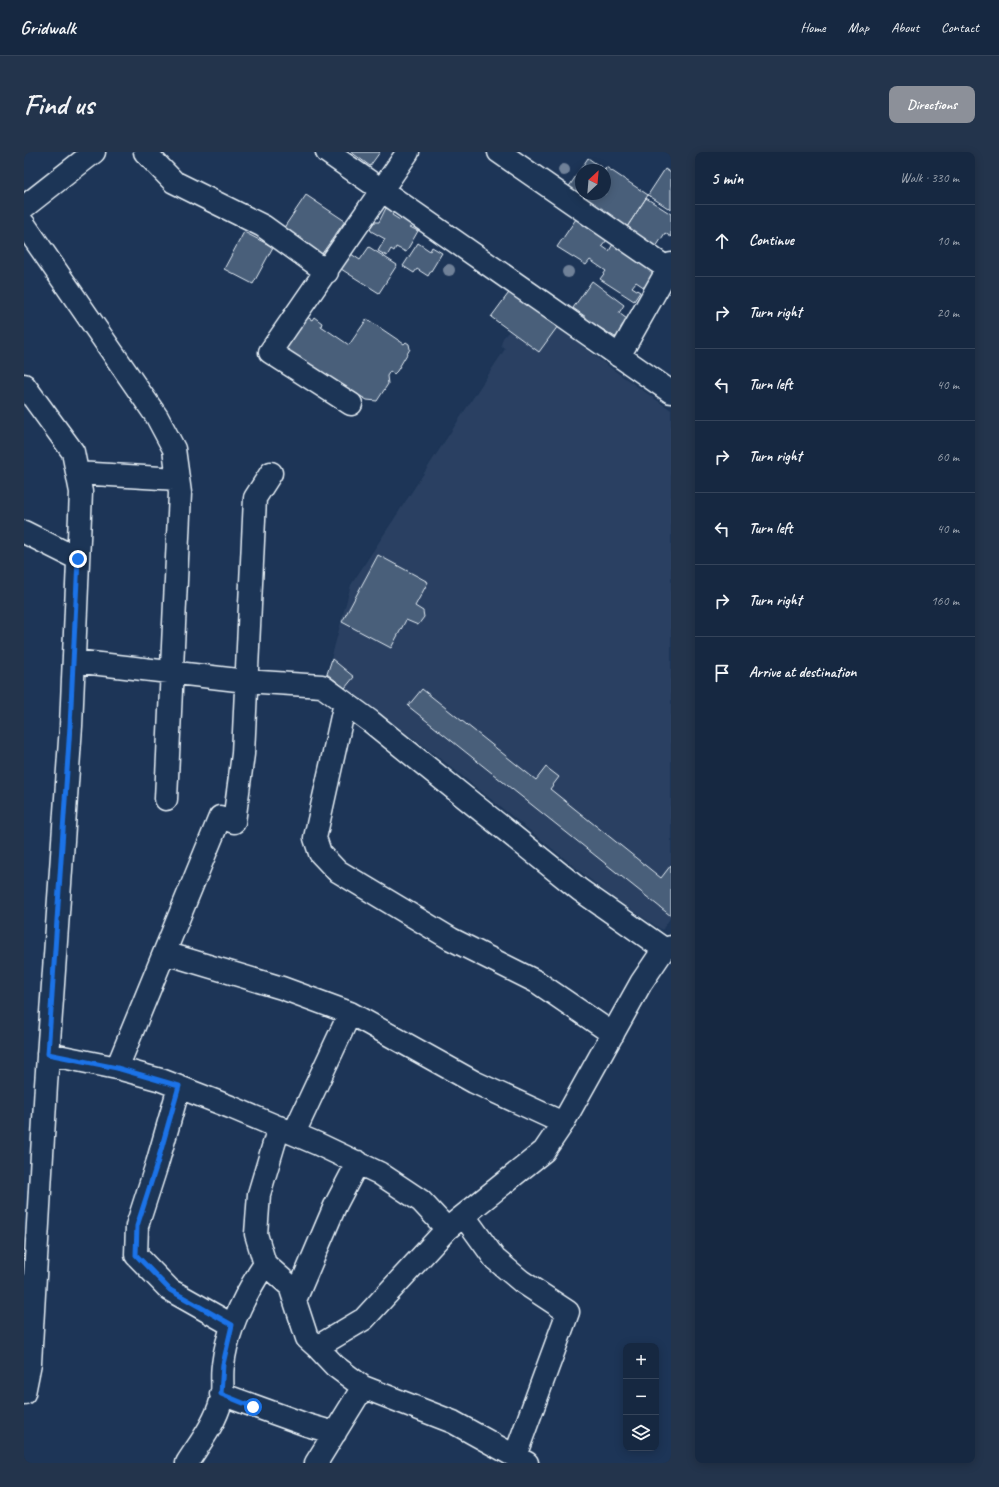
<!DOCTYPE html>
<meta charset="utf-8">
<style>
:root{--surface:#162841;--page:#23344c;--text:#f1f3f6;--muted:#9ea6b1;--line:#35445a;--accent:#8c9099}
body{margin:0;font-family:Caveat,sans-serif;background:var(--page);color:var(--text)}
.controls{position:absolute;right:12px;bottom:12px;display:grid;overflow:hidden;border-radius:8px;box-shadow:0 2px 10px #0003}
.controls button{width:36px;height:36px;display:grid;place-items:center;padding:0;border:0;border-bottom:1px solid var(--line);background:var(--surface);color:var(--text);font:20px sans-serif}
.compass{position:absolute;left:551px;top:12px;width:36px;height:36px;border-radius:50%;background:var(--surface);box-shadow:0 2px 10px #0003;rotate:26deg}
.stop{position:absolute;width:12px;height:12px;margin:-9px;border:3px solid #1a73e8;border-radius:50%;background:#fff}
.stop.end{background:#1a73e8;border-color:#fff;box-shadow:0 1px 4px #0008}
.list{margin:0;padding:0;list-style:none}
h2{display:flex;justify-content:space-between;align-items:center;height:52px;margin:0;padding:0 16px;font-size:17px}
h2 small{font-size:13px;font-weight:400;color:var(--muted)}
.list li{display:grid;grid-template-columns:26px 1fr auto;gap:12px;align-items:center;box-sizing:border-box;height:72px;padding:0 16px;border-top:1px solid var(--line)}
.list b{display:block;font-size:15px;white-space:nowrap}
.list em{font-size:13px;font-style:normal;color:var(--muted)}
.icon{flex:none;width:22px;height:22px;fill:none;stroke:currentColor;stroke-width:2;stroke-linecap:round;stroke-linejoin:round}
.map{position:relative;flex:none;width:647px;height:1311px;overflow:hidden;border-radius:8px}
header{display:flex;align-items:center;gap:24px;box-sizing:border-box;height:56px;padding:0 20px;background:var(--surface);border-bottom:1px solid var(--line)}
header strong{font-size:19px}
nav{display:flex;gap:22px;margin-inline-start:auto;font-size:14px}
.intro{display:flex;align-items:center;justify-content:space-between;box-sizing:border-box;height:96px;padding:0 24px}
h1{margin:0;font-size:28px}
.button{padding:10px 18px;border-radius:8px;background:var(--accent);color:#fff;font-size:14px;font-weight:700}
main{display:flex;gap:24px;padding:0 24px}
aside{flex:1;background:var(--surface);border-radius:8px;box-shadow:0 2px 10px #0003}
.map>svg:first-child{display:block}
.built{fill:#2a4162}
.building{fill:#495e7a;stroke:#e8f1f8;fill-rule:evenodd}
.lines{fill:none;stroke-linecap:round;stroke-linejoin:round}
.minor-casing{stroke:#e8f1f8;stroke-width:25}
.minor{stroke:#1d3557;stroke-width:22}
.tree{fill:#708198}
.route{stroke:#1a73e8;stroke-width:5}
</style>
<header>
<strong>Gridwalk</strong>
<nav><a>Home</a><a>Map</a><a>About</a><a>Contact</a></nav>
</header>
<div class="intro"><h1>Find us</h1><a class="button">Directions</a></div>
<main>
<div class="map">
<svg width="647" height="1311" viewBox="0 0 647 1311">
<rect width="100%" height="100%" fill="#1d3557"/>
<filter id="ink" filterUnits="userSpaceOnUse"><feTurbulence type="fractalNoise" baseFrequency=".025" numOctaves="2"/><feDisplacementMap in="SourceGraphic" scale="8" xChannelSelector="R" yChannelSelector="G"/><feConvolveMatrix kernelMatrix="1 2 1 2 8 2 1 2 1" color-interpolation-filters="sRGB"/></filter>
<g filter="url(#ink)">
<path class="built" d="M487 138 588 217 647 258V765L638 778 588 745 417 607 303 522 327 433 481 197 477 193 479 186 486 178 467 165Z"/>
<path class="building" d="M327 0H356L346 14Z
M564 6 581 18 582 15 624 43 603 75 544 36ZM557 18H581V42H557Z
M641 17 647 21V58L624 43Z
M282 43 321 69 297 103 259 77Z
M622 46 647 62V85L641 81 632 95 603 75Z
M362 56 370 60 368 63 376 68 377 65 388 71 386 75 394 79 382 100 372 95 370 99 367 97 363 104 354 99 361 87 347 79 346 76 350 70H355Z
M554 64 564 70 561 74 573 82 575 79 582 83 580 87 583 88 578 94 585 99 589 92 631 120 621 136 612 130 608 135 616 140 610 149 576 127 582 119 566 108 562 113 533 95Z
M220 80 249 95 229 132 200 117Z
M394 91 406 99 408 95 418 101 404 124 393 117 390 121 379 114Z
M345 95 373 113 355 141 317 117 327 102 336 108Z
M568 129 600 153 595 161 603 167 597 175 595 184 591 185 570 172H567L562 168V165L549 156Z
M487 138 534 174 515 200 467 165Z
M283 165 288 168 290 165 298 171 297 174 325 193 343 167 380 192 382 190 385 192 386 197 373 219 370 222 366 219 363 224 364 232 353 249 343 248 321 235 316 236 260 198Z
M354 403 404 430 391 454 399 459 400 465 394 473 382 468 367 496 318 470Z
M308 507 330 525 321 536 303 522Z
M398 537 512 628 522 615 535 625 526 637 637 726 647 713V764L384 554Z"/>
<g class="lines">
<defs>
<path id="minor" d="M121 0 150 30 239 74 303 120
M303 0 647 240
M475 0 647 119
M0 55 70 0
M0 72 133 265 150 297 156 341 142 647
M595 204 647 112
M0 233 49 300 57 340 47 574 22 933 6 1211 0 1241
M327 252 246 200 384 0
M53 321 154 327
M0 380 54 407
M50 509 222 529 298 534 346 569 556 738 640 797
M321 551 291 686 296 701 312 718 427 787 513 830 589 882
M141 801 258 836 326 861
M24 902 93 916 137 928 209 956 294 992 355 1021 397 1049 423 1077
M93 916 196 665 210 670 219 602 231 346 247 321
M155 935 133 1012 113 1074 112 1103 146 1138 208 1173
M255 975 235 1042 232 1082 241 1112 266 1134 283 1186 293 1195 311 1214 339 1235 429 1270 503 1311
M270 981 326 861 450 930 539 971
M440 1064 471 1107 497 1129 544 1160 491 1304
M271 1148 311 1054 334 1010
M293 1195 340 1167 423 1077 520 999 539 971 617 831 640 797 647 795
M197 1242 283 1273 311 1281
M163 1311C175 1292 191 1272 197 1249 200 1238 197 1224 199 1213 203 1177 221 1142 241 1112
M292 1311 339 1235"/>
</defs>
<use href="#minor" class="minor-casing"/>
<use href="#minor" class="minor"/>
</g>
<g class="tree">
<circle cx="540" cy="18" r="6"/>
<circle cx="425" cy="118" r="6"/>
<circle cx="544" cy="120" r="6"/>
</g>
</g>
<g class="lines" filter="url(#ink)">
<path class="route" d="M54 407 46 574 24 902 93 916 155 934 133 1012 113 1074 112 1103 146 1138 208 1173 199 1212 197 1242 229 1255"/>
</g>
</svg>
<div class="controls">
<button>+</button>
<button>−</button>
<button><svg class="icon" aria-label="layers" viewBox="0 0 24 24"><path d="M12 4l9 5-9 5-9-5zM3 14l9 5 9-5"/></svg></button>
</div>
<svg class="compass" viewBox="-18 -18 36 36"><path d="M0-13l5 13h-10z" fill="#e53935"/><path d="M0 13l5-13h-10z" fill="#9ea6b1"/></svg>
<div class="stop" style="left:229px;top:1255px"></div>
<div class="stop end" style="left:54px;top:407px"></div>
</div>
<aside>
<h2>5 min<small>Walk · 330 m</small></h2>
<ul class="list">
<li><svg class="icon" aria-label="ahead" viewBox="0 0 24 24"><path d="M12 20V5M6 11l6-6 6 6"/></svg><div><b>Continue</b></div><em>10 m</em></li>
<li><svg class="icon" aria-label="right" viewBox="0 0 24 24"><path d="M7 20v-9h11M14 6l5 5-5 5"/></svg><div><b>Turn right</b></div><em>20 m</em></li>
<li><svg class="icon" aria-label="left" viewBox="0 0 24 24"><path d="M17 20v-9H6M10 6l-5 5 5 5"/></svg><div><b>Turn left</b></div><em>40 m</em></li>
<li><svg class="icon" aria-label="right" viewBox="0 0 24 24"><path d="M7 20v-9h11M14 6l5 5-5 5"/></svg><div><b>Turn right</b></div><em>60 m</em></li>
<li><svg class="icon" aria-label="left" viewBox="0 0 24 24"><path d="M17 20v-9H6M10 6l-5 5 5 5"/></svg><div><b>Turn left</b></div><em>40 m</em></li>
<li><svg class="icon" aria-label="right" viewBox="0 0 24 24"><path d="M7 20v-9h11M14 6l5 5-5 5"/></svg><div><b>Turn right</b></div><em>160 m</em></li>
<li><svg class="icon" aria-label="arrive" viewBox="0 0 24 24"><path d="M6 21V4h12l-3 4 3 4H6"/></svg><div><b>Arrive at destination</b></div></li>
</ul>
</aside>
</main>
